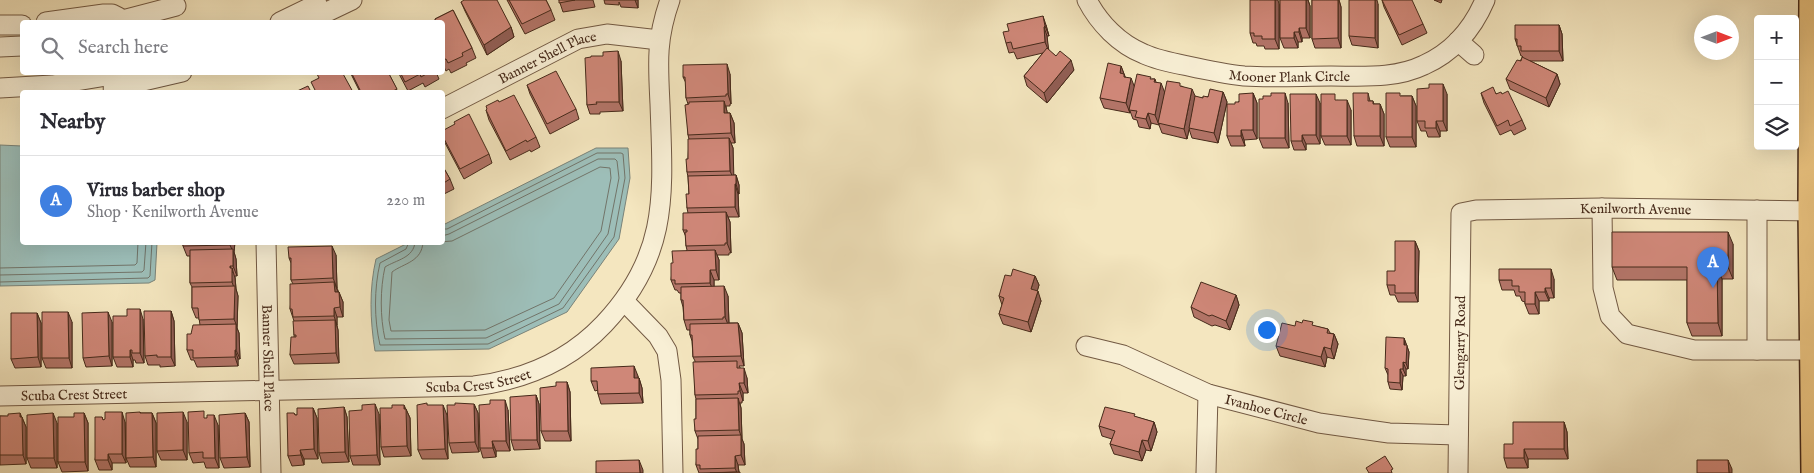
<!DOCTYPE html>
<meta charset="utf-8">
<style>
:root{--surface:#fff;--page:#f7f7f7;--text:#2b2b33;--muted:#7c7c81;--line:#e1e1e2;--accent:#8f2418}
body{margin:0;font-family:"IM FELL English",serif;background:var(--page);color:var(--text)}
.controls{position:absolute;right:15px;top:15px;display:grid;overflow:hidden;border-radius:5px;box-shadow:0 5px 20px #0002}
.controls button{width:45px;height:45px;display:grid;place-items:center;padding:0;border:0;border-bottom:1px solid var(--line);background:var(--surface);color:var(--text);font:25px sans-serif}
.compass{position:absolute;left:1694px;top:15px;width:45px;height:45px;border-radius:50%;background:var(--surface);box-shadow:0 5px 20px #0002;rotate:90deg}
.you{position:absolute;left:1266px;top:329px;width:18px;height:18px;margin:-12px;border:4px solid #fff;border-radius:50%;background:#1a73e8;box-shadow:0 0 0 8px #1a73e833}
.badge{display:grid;place-items:center;width:32px;height:32px;border-radius:50%;background:var(--accent);color:#fff;font-size:16px;font-weight:700}
.pin{position:absolute;translate:-50% -41px;filter:drop-shadow(0 1px 2px #0008)}
.pin::after{content:'';position:absolute;top:26px;width:18px;height:15px;background:inherit;clip-path:polygon(0 0,100% 0,50% 100%)}
.list{margin:0;padding:0;list-style:none}
h2{display:flex;justify-content:space-between;align-items:center;height:65px;margin:0;padding:0 20px;font-size:21px}
h2 small{font-size:16px;font-weight:400;color:var(--muted)}
.list li{display:grid;grid-template-columns:32px 1fr auto;gap:15px;align-items:center;box-sizing:border-box;height:90px;padding:0 20px;border-top:1px solid var(--line)}
.list b{display:block;font-size:19px;white-space:nowrap}
.list p{margin:0;font-size:16px;white-space:nowrap;color:var(--muted)}
.list em{font-size:16px;font-style:normal;color:var(--muted)}
.icon{flex:none;width:28px;height:28px;fill:none;stroke:currentColor;stroke-width:2;stroke-linecap:round;stroke-linejoin:round}
.map{position:relative;flex:none;width:1814px;height:473px;overflow:hidden}
.search{position:absolute;background:var(--surface);box-shadow:0 5px 20px #0002;left:20px;top:20px;width:425px;height:55px;display:flex;align-items:center;gap:12px;box-sizing:border-box;padding:0 18px;border-radius:5px;color:var(--muted);font-size:19px}
.panel{position:absolute;background:var(--surface);box-shadow:0 5px 20px #0002;left:20px;top:90px;width:425px;height:155px;border-radius:5px}
.map>svg:first-child{display:block}
.water{fill:#9dbeb8;stroke:#7a8379}
.lines{fill:none;stroke-linecap:round;stroke-linejoin:round}
.shore{stroke:#727469;stroke-width:1}
.minor-casing{stroke:#725943;stroke-width:21}
.major-casing{stroke:#462a1a;stroke-width:28}
.minor{stroke:#f8efd5;stroke-width:19}
.major{stroke:#eac380;stroke-width:25}
.wall{fill:#b27467;stroke:#462a1a}
.shaded-wall{fill:#915e54;stroke:#462a1a}
.building{fill:#cf8778;stroke:#462a1a}
.labels{text-anchor:middle;stroke-width:4;stroke-linejoin:round;paint-order:stroke}
.street-label{font-size:14px;fill:#462a1a;stroke:#f8efd5}
</style>
<div class="map">
<svg width="1814" height="473" viewBox="0 0 1814 473">
<rect width="100%" height="100%" fill="#f4e6bf"/>
<filter id="stains"><feTurbulence type="fractalNoise" baseFrequency=".004" numOctaves="4"/><feColorMatrix values="0 0 0 0 .2 0 0 0 0 .09 0 0 0 0 .02 0 0 0 .5 -.17"/></filter>
<radialGradient id="worn" r=".72"><stop offset=".6" stop-color="#630" stop-opacity="0"/><stop offset="1" stop-color="#630" stop-opacity=".3"/></radialGradient>
<path class="water" d="M0 145 22 146V242L157 243 155 280 149 283 0 286Z
M596 148H628L630 178 619 239 567 312 489 349 375 351C370 320 369 289 376 259L408 243 442 242 443 225Z"/>
<g class="lines">
<path class="shore" d="M409 242 406 249 380 263C374 289 374 319 380 345L488 344 563 308 614 237 625 178 623 154 621 153H597L447 229H442
M415 242C414 258 396 260 385 267 380 289 380 317 385 339L486 338 559 304 608 234 619 178 617 161 615 159H598L449 234 442 236
M423 242C422 262 404 263 392 272L389 320 391 331 485 330 554 298 601 231 611 178 610 168 600 167 452 241 439 242
M0 268 135 265 137 263 138 242
M0 275 142 272 144 270 146 242
M0 282 148 278 150 276 152 242"/>
<defs>
<g id="minor">
<path id="s1" d="M1087 0C1099 23 1119 44 1144 54 1157 60 1173 63 1188 66 1206 70 1225 74 1244 76 1273 78 1302 76 1331 76 1363 76 1395 79 1424 65 1453 52 1473 28 1485 0"/>
<path d="M119 21 176 6"/>
<path d="M46 22 104 14H112L118 17 119 22"/>
<path d="M280 22 317 4"/>
<path d="M306 22 352 0"/>
<path d="M0 25H22"/>
<path d="M1458 41 1474 55"/>
<path d="M0 47 22 46"/>
<path d="M0 88 52 85 131 72"/>
<path d="M113 88 182 72"/>
<path id="s2" d="M442 109 578 39 607 34 659 40"/>
<path d="M1602 208 1603 288 1610 316 1627 334 1694 350H1757"/>
<path d="M1757 210V350H1813"/>
<path id="s3" d="M266 242 271 473"/>
<path d="M625 302 658 336 667 351 671 380 673 473"/>
<path id="s4" d="M1086 346 1123 355 1208 394 1319 423 1389 433 1458 435"/>
<path id="s5" d="M0 396 474 386C524 380 569 361 604 324 670 254 663 193 660 104 658 64 656 39 670 0"/>
<path d="M1206 473 1208 394"/>
<path id="s6" d="M1458 473 1461 213 1476 210 1602 208 1814 211"/>
</g>
<path id="major" d="M1812 0 1811 211 1814 472"/>
</defs>
<use href="#minor" class="minor-casing"/>
<use href="#major" class="major-casing"/>
<use href="#minor" class="minor"/>
<use href="#major" class="major"/>
</g>
<path class="wall" d="M507 0H546L551 10 555 20 525 34Z
M559 0H593L595 7 563 12Z
M604 0H638V8L621 7 619 2V5L605 4Z
M1280 0H1308L1310 6V38H1302V42H1298V48H1284L1280 38Z
M1312 0H1339L1341 7V48H1315L1312 39Z
M1382 0 1423 24 1427 33 1402 45 1384 7Z
M1434 0H1442L1441 3Z
M461 2 511 27 514 37 487 55 465 11Z
M1279 4V49H1265L1264 46H1257L1256 43H1253L1250 33Z
M1378 4V48L1352 45 1349 36Z
M453 10 472 48 476 58 466 63 467 65 451 73 449 69 446 71 442 63V22H436L435 19Z
M1046 25 1049 36H1047L1048 50 1074 70 1047 103 1027 86 1024 76 1043 53 1017 59 1014 52 1009 53 1006 43Z
M1559 25 1562 34 1563 61H1530L1557 74 1560 84 1549 107 1510 89 1506 79 1523 57 1522 56H1521L1515 39Z
M591 57 621 61 623 111 600 112V114H590L587 105Z
M1121 66 1125 77 1134 86 1152 79H1155L1156 82 1165 93 1182 86 1195 97 1203 98 1223 92 1227 102 1218 143 1192 138 1189 129 1187 139 1162 133 1159 125 1151 123 1150 129 1139 127 1137 120 1133 119 1130 111V113L1104 108 1100 98Z
M350 72H388L398 92H360Z
M398 72H436L439 79 425 87 423 83 408 91Z
M730 74 731 104H730V106H726L727 113H730L734 123 735 143H731L733 148V175H736L739 185V194H738L739 217H728L730 222 731 253H729V255H717L719 260V280H714V287L728 296 729 323H738L742 333 744 366H739L747 378 748 393H743V401H742V403H740L741 408 742 439 744 444 745 465H738L739 472 699 473 696 465 698 449V439L695 431 696 419V399L695 395V361L693 357 692 341 690 335V330H687L684 320 683 307 681 300V293H679L677 290H675L671 280 673 263 687 250 686 246V237L683 230 688 213 687 208 689 194 688 177 687 172 688 159 689 139 688 135V104L686 98V83L683 77Z
M527 85 576 109 579 119 550 134 530 94Z
M1253 93 1257 103V139L1244 140 1245 146H1231L1227 136 1235 104Z
M1368 93 1370 101H1373L1374 104H1380L1384 114V146H1357L1354 136Z
M1481 93 1502 94 1522 120 1526 129 1514 135 1511 130 1500 135 1484 103Z
M1447 94V131H1440V137H1428L1426 131H1421L1417 121Z
M1401 96H1412L1416 106V147H1390L1386 137Z
M1337 100 1351 110V145H1325L1321 136Z
M499 102 536 137 540 147 531 152 530 150 510 160 489 120 486 110Z
M1288 103 1289 148H1263L1259 138Z
M1320 103V144H1306V150H1294L1291 141Z
M442 131 489 154 492 163 464 179 444 141 442 137Z
M442 165 450 179 454 189 442 195Z
M1415 241 1419 251 1418 302H1398L1395 295H1390L1387 285 1395 271Z
M183 242H235L234 252 236 259 237 276H235L236 289 238 296 237 328 239 333 240 359H238V366L197 367 194 360H191L187 350 191 334 200 325 199 318H196L192 308V287L190 283V256H187L183 246Z
M1733 244V279H1722V336H1692L1687 323V280H1617L1612 267Z
M336 255 337 288 343 302V317H337V325L338 330 339 363 294 364 290 355 294 337V321L290 309 293 284 291 280V263L289 258Z
M1011 276H1035L1039 285 1037 291 1041 301 1031 332 1003 324 999 314 1002 305 999 296Z
M1554 279V298H1549V301H1539V314H1529L1525 304V302L1522 301 1520 296H1516L1514 290H1502L1499 280Z
M1236 295 1239 305 1230 330 1215 325 1212 326 1194 317 1191 307Z
M171 311 174 321 175 366 160 367V365H148L145 356Z
M37 313 41 323V367L15 368 11 359Z
M143 319 144 363H136L135 360H133V367H117L113 357Z
M72 322V368H46L42 358Z
M112 322V366L86 367 83 358Z
M1295 326H1314L1328 329 1330 333 1334 334 1338 344 1334 359 1327 357 1325 367 1280 356 1276 346Z
M1404 338 1409 352 1408 369H1406V376H1403L1402 390 1390 389 1388 382V375L1385 368Z
M638 376V378H639L642 388 643 403 601 404 598 394V390L595 391 591 381Z
M567 382 570 392 571 441H545L541 431 556 386Z
M536 395 539 404 540 449 514 450 511 440Z
M474 404 478 413 479 452 452 453 449 443Z
M427 405 447 415 448 459H422L418 450Z
M344 407 347 417 349 462 322 463 319 453Z
M313 408 317 418 318 459H304V465L292 466 288 456 294 413 295 415H297Z
M405 409H406L410 418 411 456 384 457 381 447Z
M508 410 510 451H496V457L483 458 480 448Z
M140 412 141 413H152L156 423V467H130L126 458Z
M84 413 88 423V471L62 472 58 462 74 417Z
M245 413 249 422 250 467 224 468 220 458Z
M379 414 380 465H353L350 456Z
M0 416 22 417 26 427V464L0 465Z
M102 417 103 420 125 422 126 463H112V470H99L95 460Z
M1136 417 1154 422 1157 432 1151 451 1146 450 1142 461 1114 454 1110 444 1112 439 1102 436 1099 426Z
M206 418 218 425 219 468H206L204 462 193 463 189 453Z
M187 422V460H161L157 451Z
M1564 422 1567 432 1568 459H1528V468H1507L1504 458 1513 444Z
M57 423V468H31L27 458Z"/>
<path class="shaded-wall" d="M635 0H638V8Z
M1275 0H1278L1279 4V49L1275 39Z
M1306 0H1308L1310 6V38L1306 28Z
M1338 0H1339L1341 7V48L1338 38Z
M1375 0H1377L1378 4V48L1375 38Z
M1043 16 1046 25 1049 36 1045 26Z
M1559 25 1562 34 1563 61 1559 51Z
M511 27 514 37 487 55 484 45Z
M1044 27 1047 36 1049 52 1045 42Z
M1299 28 1302 38V42L1299 32Z
M1294 32 1298 42V48L1294 38Z
M618 51 621 61 623 111 619 102Z
M1071 60 1074 70 1047 103 1044 93Z
M727 64 730 74 731 104 728 94Z
M1121 66 1128 84 1120 73Z
M1557 74 1560 84 1549 107 1546 98Z
M1131 78 1135 88 1129 110 1130 113 1126 103Z
M1161 83 1165 93 1159 125 1155 115Z
M1443 84 1447 94V131L1443 121Z
M1192 89 1196 98 1187 139 1184 129Z
M1223 92 1227 102 1218 143 1214 133Z
M1253 93 1257 103V139L1253 130Z
M1285 93 1288 103 1289 148 1285 138Z
M1316 94 1320 103V144L1316 135Z
M1412 96 1416 106V147L1412 137Z
M1347 100 1351 110V145L1347 136Z
M724 101 727 111 728 123 724 113Z
M1380 104 1384 114V146L1380 136Z
M730 113 734 123 735 143 731 133Z
M1148 113 1151 123 1150 129 1146 119Z
M1436 121 1440 131V137L1436 128Z
M1241 130 1244 140 1245 146 1241 136Z
M1302 135 1306 144V150L1302 141Z
M729 138 733 148 734 180 730 171Z
M736 175 739 185V194L736 184Z
M735 184 738 194 739 217 735 207Z
M726 212 730 222 731 253 727 243Z
M1728 232 1733 244V279L1728 267Z
M1415 241 1419 251 1418 302 1415 293Z
M231 242H235L234 252 236 259 237 276 233 266V252L230 245Z
M332 246 336 255 337 288 333 278Z
M715 250 719 260V280L716 270Z
M230 266 232 273V268L235 278 236 289 238 296 237 328 239 333 240 359 236 350V324L234 319V288L232 282Z
M1717 267 1722 279V336L1718 323Z
M1551 269 1554 279V298L1551 288Z
M710 270 714 280V293L710 283Z
M1035 276 1039 285 1035 299 1031 289Z
M334 282 338 292H335Z
M724 286 728 296 729 327 725 317Z
M1545 288 1549 298V301L1545 292Z
M1038 291 1041 301 1031 332 1028 322Z
M339 292 343 302V317L340 307Z
M1535 292 1539 301V314L1535 304Z
M1236 295 1239 305 1230 330 1226 321Z
M334 308 337 317V325L334 316Z
M140 309 143 319 144 363 140 353Z
M171 311 174 321 175 366 171 357Z
M68 312 72 322V368L69 358Z
M108 312 112 322V366L109 356Z
M37 313 41 323V367L38 357Z
M335 320 338 330 339 363 336 353Z
M738 323 742 333 744 366 741 356Z
M1334 334 1338 344 1334 359 1331 349Z
M1404 338 1409 352 1408 369 1406 363Z
M1324 347 1327 357 1325 367 1321 357Z
M130 350 133 360V367L130 357Z
M235 350 238 359V366L235 357Z
M1403 362 1406 369V376L1403 369Z
M634 366 638 376V388L634 378Z
M744 368 747 378 748 393 744 383Z
M1400 369 1403 376 1402 390 1400 383Z
M639 378 642 388 643 403 639 393Z
M567 382 570 392 571 441 568 431Z
M739 383 743 393V401L740 391Z
M536 395 539 404 540 449 537 440Z
M738 398 741 408 742 439 744 444 745 465 741 455V436L739 430Z
M505 400 508 410 510 451 506 441Z
M375 404 379 414 380 465 377 455Z
M474 404 478 413 479 452 475 442Z
M404 405 410 418 411 456 407 446Z
M443 405 447 415 448 459 445 449Z
M344 407 347 417 349 462 345 452Z
M313 408 317 418 318 459 314 449Z
M122 412 125 422 126 463 122 454Z
M183 412 187 422V460L183 450Z
M20 413 26 427V464L23 455Z
M53 413 57 423V468L54 458Z
M84 413 88 423V471L85 462Z
M152 413 156 423V467L153 457Z
M245 413 249 422 250 467 247 457Z
M214 415 218 425 219 468 215 458Z
M1154 422 1157 432 1151 451 1148 441Z
M1564 422 1567 432 1568 459 1564 449Z
M1142 440 1146 450 1142 461 1139 452Z
M492 441 496 451V457L493 448Z
M1524 449 1528 459V468L1524 458Z
M300 450 304 459V465L301 455Z
M108 454 112 463V470L108 460Z
M735 456 738 465 739 473H737L735 468Z
M639 460 643 470V473H640Z
M1728 460 1732 469V473H1729Z"/>
<path class="building" d="M464 0H497L511 27 484 45 461 2Z
M509 0H546L551 10 522 24Z
M559 0H575L559 3Z
M1250 0H1275V39H1262V36H1254V33H1250Z
M1280 0H1306V28H1299V32H1294V38H1280Z
M1312 0H1338V38L1312 39Z
M1349 0H1375V38L1349 36Z
M1382 0H1412L1423 24 1399 35Z
M453 10 472 48 462 53 463 56 448 63 446 59 442 60V22H436L435 19Z
M1043 16 1045 26 1044 27 1045 42 1013 49 1011 42 1006 43 1003 32 1009 31 1007 24Z
M1515 25H1559V51H1521V46H1517V39H1515Z
M1047 48 1056 56 1060 51 1071 60 1044 93 1024 76Z
M618 51 619 102H596L597 104 587 105 585 58 591 57V56H603V52Z
M1522 57 1557 74 1546 98 1506 79 1517 60 1521 61Z
M1108 63 1121 66 1120 73 1124 74V77L1131 78 1126 103 1100 98Z
M727 64 728 94H726V96L686 98 685 77H683V65Z
M556 71 576 109 547 124 527 85Z
M320 72H342L353 92H316L311 82 319 78 317 74Z
M351 72H388L397 89 391 92H361Z
M400 72H430L421 77 420 74 405 82Z
M1137 74 1151 77 1150 79H1155L1154 82 1161 83 1155 115 1148 113 1146 119 1135 117 1137 111 1129 110Z
M1167 81 1180 83V86L1192 89 1184 129 1158 123Z
M1429 84H1443V121H1436V128H1425V121H1417V89L1429 88Z
M308 86 311 92H295Z
M1493 87 1496 94 1501 92 1502 94 1508 91 1522 120 1510 126 1508 120 1497 126 1481 93Z
M1210 89 1223 92 1214 133 1189 128 1195 96 1203 98V96L1208 97Z
M1253 93V130H1241V136H1227V104H1235V102H1239V94Z
M1271 93H1285V138H1259V99H1263V96H1271Z
M1353 93H1368V101H1373V104H1380V136H1354Z
M1386 93H1400V96H1412V137H1386Z
M1290 94H1316V135H1302V141H1291Z
M1321 94H1335V100H1347V136H1321Z
M514 95 536 137 527 142 526 140 506 151 486 110 487 109 486 106 498 100 499 102Z
M724 101V113H730L731 133 688 135 685 105 689 104V102Z
M469 114 489 154 460 169 442 135V131L455 124 454 122Z
M729 138 730 171 687 172 686 159H688V139Z
M442 165 450 179 442 184Z
M736 175V184H735V207L687 208 686 194H689L688 176Z
M726 212 727 243H725V245L686 246 685 232H687V230H683V213Z
M1612 232H1728V267H1717L1718 323H1687V267H1612Z
M1395 241H1415V293H1395V285H1387V271H1395Z
M183 242H231L230 245 183 246Z
M332 246 333 278 291 280V258H289L288 247Z
M233 249V266H230V268H232V282L190 283V250Z
M715 250 716 270H710V283L675 284V280H671V263H673L672 251Z
M1013 269 1035 276 1031 289 1038 291 1028 322 999 314 1004 298 999 296 1005 275 1011 276Z
M1499 269H1551V288H1545V292H1535V304H1525V292H1519V286H1512V280H1499Z
M334 282 335 292H339L340 307 334 308V316L293 317 292 309H290V284Z
M1201 282 1236 295 1226 321 1212 315 1209 316 1191 307Z
M235 286 234 319 199 320 198 308H192V287Z
M724 286 725 317H723V319L684 320 683 300H681V287Z
M127 309H140V353H132V350H130V357H113V316H127Z
M144 311H171V357H157V355L145 356Z
M42 312H68L69 358H42Z
M108 312 109 356 83 358 82 313Z
M11 313H37L38 357 11 359Z
M335 320 336 353 290 355 291 337H296V335H294L293 321Z
M1303 320 1313 322 1312 325 1328 329 1327 333 1334 334 1331 349 1324 347 1321 357 1276 346 1282 323 1295 326 1296 321 1302 323Z
M738 323 741 356 693 357 692 335H690V324Z
M236 324V350H235V357L193 358V350H187V334H191L193 325Z
M1386 337 1404 338V345H1407L1406 363 1403 362V369H1400V383L1388 382V369L1385 368Z
M737 361V368H744V383H739L740 391H738V394L695 395 693 362Z
M634 366V378H639V393L598 394 597 381H591V368Z
M556 382H567L568 431H541L540 388 556 386Z
M536 395 537 440H511L510 397Z
M738 398 739 430 695 431 694 419H696V399Z
M490 400H505L506 441H492L493 448H480L479 405 490 404Z
M427 403V405H443L445 449 418 450 417 405Z
M455 403 474 404 475 442 449 443 447 405H455Z
M375 404 377 455 350 456 349 411 362 410V405Z
M392 405H404V409H406L407 446 381 447 380 408H392Z
M344 407 345 452 319 453 318 409Z
M1105 407 1135 414 1134 416 1154 422 1148 441 1142 440 1139 452 1110 444 1115 431 1099 426Z
M297 408H313L314 449 300 450 301 455 288 456 287 413H294L295 415H297Z
M204 411V418H207V415H214L215 458H203V452L189 453 188 412Z
M105 412H122V454H108V460H95V417H102L103 420 105 419Z
M140 412V413H152L153 457 126 458V413Z
M183 412V450L157 451V413Z
M20 413V417H22L23 455H0V416H8V414Z
M53 413 54 458H27V415Z
M74 413H84L85 462H58V417H74Z
M245 413 247 457 220 458 219 415Z
M1513 422H1564V449H1524V458H1504V444H1513Z
M741 435V455L735 456V468L700 469V465H696V449H698V436Z
M1385 456 1393 469 1391 470 1392 473H1369L1366 468Z
M639 460 640 473H596V461Z
M1697 460H1728L1729 473H1697Z
M740 472V473H710Z"/>
<g class="labels">
<g class="street-label">
<text dy="5" stroke="none"><textPath href="#s2" startOffset="118">Banner Shell Place</textPath></text>
<text dy="5" stroke="none"><textPath href="#s1" startOffset="228">Mooner Plank Circle</textPath></text>
<text dy="5" stroke="none"><textPath href="#s6" startOffset="435">Kenilworth Avenue</textPath></text>
<text dy="5" stroke="none"><textPath href="#s6" startOffset="130">Glengarry Road</textPath></text>
<text dy="5" stroke="none"><textPath href="#s3" startOffset="116">Banner Shell Place</textPath></text>
<text dy="5" stroke="none"><textPath href="#s5" startOffset="479">Scuba Crest Street</textPath></text>
<text dy="5" stroke="none"><textPath href="#s5" startOffset="74">Scuba Crest Street</textPath></text>
<text dy="5" stroke="none"><textPath href="#s4" startOffset="192">Ivanhoe Circle</textPath></text>
</g>
</g>
<rect width="100%" height="100%" filter="url(#stains)"/>
<rect width="100%" height="100%" fill="url(#worn)"/>
</svg>
<div class="controls">
<button>+</button>
<button>−</button>
<button><svg class="icon" aria-label="layers" viewBox="0 0 24 24"><path d="M12 4l9 5-9 5-9-5zM3 14l9 5 9-5"/></svg></button>
</div>
<svg class="compass" viewBox="-18 -18 36 36"><path d="M0-13l5 13h-10z" fill="#e53935"/><path d="M0 13l5-13h-10z" fill="#7c7c81"/></svg>
<div class="you"></div>
<div class="pin badge" style="left:1713px;top:288px;background:#3f7fe0">A</div>
<div class="search"><svg class="icon" aria-label="search" viewBox="0 0 24 24"><circle cx="10" cy="10" r="6"/><path d="M15 15l6 6"/></svg>Search here</div>
<section class="panel">
<h2>Nearby<small></small></h2>
<ul class="list">
<li><span class="badge" style="background:#3f7fe0">A</span><div><b>Virus barber shop</b><p>Shop · Kenilworth Avenue</p></div><em>220 m</em></li>
</ul>
</section>
</div>
